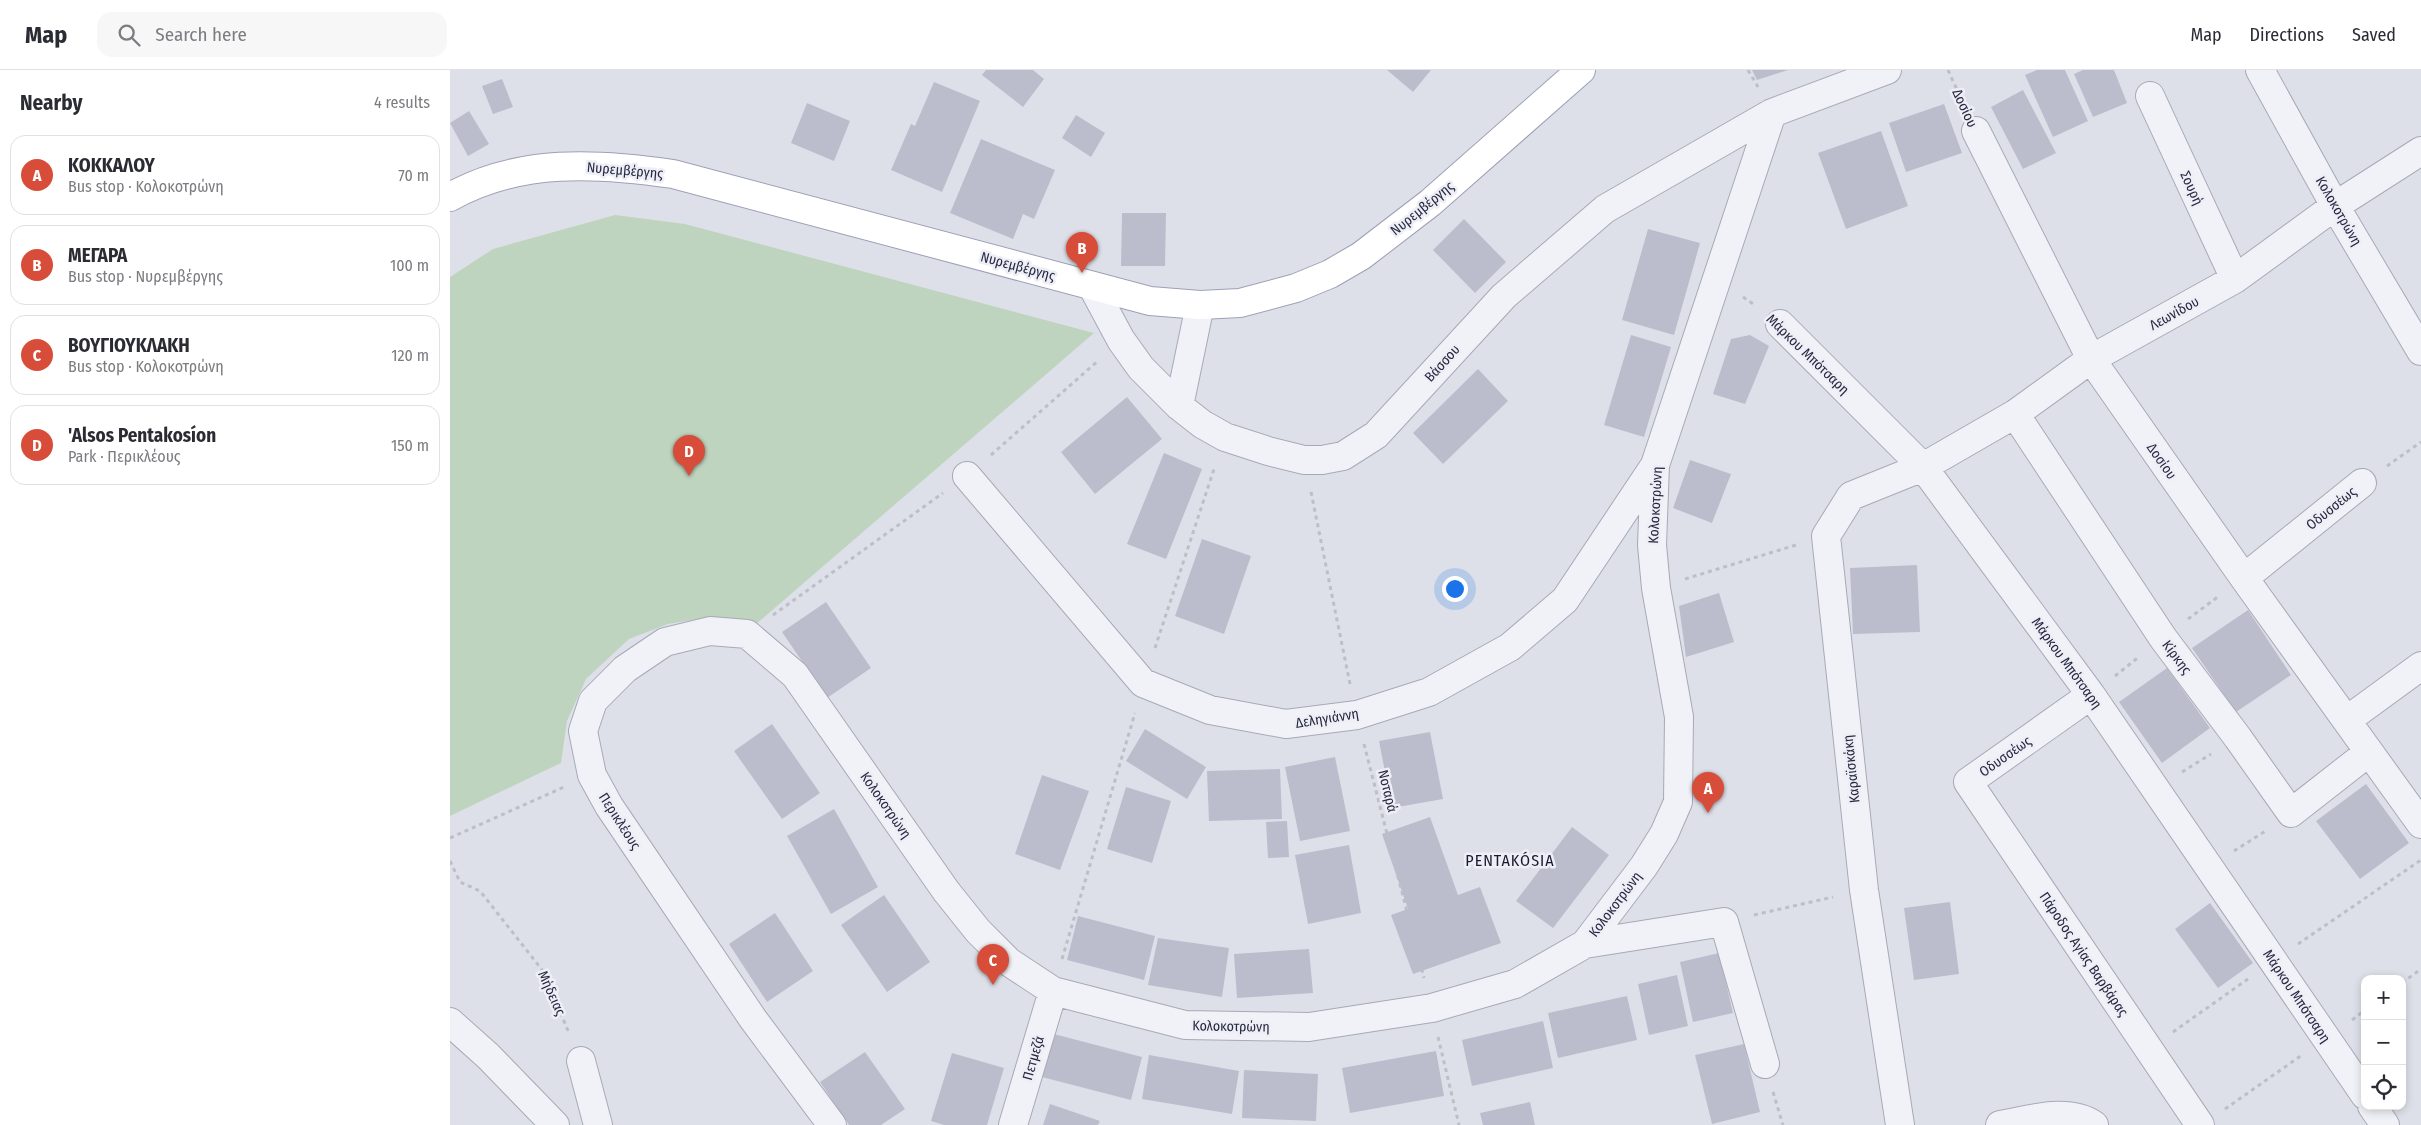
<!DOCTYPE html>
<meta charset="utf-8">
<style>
:root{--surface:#fff;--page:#f7f7f7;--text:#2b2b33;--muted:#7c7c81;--line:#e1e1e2;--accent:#d84d39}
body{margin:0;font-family:"Fira Sans Condensed",sans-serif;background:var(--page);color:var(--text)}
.controls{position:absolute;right:15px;bottom:15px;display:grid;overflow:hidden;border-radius:10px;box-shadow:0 2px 8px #0003}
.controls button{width:45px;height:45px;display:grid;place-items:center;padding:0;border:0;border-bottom:1px solid var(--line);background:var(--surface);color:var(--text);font:25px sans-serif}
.you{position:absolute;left:1004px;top:518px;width:18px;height:18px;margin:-12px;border:4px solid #fff;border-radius:50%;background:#1a73e8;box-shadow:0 0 0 8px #1a73e833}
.badge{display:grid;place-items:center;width:32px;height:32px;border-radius:50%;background:var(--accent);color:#fff;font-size:16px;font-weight:700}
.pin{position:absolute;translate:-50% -41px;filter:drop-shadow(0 1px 2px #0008)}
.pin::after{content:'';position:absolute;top:26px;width:18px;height:15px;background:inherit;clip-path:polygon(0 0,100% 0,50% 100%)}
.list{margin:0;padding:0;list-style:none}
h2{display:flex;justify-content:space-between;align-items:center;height:65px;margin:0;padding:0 20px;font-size:21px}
h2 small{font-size:16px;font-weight:400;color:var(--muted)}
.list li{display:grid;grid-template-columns:32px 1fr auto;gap:15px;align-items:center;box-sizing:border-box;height:80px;margin:0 10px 10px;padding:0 10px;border:1px solid var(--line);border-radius:15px}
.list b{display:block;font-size:19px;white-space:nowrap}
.list p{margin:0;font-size:16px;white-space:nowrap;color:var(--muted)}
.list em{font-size:16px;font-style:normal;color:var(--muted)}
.icon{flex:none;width:28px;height:28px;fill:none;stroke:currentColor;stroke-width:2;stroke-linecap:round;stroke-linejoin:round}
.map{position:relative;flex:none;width:1971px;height:1055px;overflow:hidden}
header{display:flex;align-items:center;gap:30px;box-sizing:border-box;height:70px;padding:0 25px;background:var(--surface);border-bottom:1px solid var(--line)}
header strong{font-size:24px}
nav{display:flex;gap:28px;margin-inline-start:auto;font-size:18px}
.search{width:350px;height:45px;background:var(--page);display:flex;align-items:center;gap:12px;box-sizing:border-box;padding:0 18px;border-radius:15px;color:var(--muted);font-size:19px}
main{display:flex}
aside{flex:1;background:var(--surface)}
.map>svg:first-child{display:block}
.green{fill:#bfd4bf}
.building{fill:#bbbdcc}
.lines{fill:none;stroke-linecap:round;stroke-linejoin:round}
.minor-casing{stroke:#a7a9b7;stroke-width:30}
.major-casing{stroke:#9da0b6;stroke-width:30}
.path{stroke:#bcbec8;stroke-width:3;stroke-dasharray:4 4;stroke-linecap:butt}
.minor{stroke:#f1f2f7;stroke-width:28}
.major{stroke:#fff;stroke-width:28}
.labels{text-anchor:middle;stroke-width:5;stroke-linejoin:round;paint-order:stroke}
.street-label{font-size:14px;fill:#262941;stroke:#eeeff6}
.quarter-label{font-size:16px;letter-spacing:1px;fill:#191a32;stroke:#eeeff6}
</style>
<header>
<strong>Map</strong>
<div class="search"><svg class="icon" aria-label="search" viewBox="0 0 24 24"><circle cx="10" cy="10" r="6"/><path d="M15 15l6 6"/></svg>Search here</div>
<nav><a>Map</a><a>Directions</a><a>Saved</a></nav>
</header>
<main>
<aside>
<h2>Nearby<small>4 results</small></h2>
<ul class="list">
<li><span class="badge">A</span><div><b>ΚΟΚΚΑΛΟΥ</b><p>Bus stop · Κολοκοτρώνη</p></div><em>70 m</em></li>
<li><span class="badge">B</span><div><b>ΜΕΓΑΡΑ</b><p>Bus stop · Νυρεμβέργης</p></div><em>100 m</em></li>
<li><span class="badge">C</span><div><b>ΒΟΥΓΙΟΥΚΛΑΚΗ</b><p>Bus stop · Κολοκοτρώνη</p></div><em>120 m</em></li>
<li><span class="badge">D</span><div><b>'Alsos Pentakosíon</b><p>Park · Περικλέους</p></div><em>150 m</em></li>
</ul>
</aside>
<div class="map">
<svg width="1971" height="1055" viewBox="0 0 1971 1055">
<rect width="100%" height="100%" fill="#dee0e9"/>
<path class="green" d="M165 145 235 154 644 263 305 555 289 551 254 548 218 554 179 569 136 609 117 651 111 693 0 746V207L43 179Z"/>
<path class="building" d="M536 0H583L594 9 573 37 532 5Z
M937 0H981L963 22Z
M1302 0H1338L1307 10Z
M1587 0H1615L1638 51 1603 67 1575 5Z
M1633 0H1664L1677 33 1643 47 1624 4Z
M52 9 63 37 43 44 32 16Z
M484 12 530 31 492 122 441 100 461 54 465 56Z
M1573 20 1606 83 1573 99 1541 37Z
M357 33 400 51 384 91 341 73Z
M1494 34 1512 83 1456 102 1439 53Z
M19 41 39 74 18 86 0 53Z
M626 45 655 63 641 87 612 68Z
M1431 61 1458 136 1396 159 1368 83Z
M531 69 605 100 584 149 573 144 563 169 500 143Z
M672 143H716L715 196H671Z
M1014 149 1056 192 1025 223 983 180Z
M1198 159 1250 173 1224 265 1172 250Z
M1181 265 1221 277 1194 367 1154 355Z
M1300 265 1319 276 1295 334 1263 324 1281 269Z
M1028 299 1058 331 993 394 963 363Z
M677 327 712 369 645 424 611 382Z
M714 383 752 399 716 489 677 474Z
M1240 390 1281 404 1262 453 1223 438Z
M752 469 801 486 774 564 725 546Z
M1467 495 1470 562 1403 564 1400 498Z
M1269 523 1284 572 1236 587 1229 536Z
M376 532 421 598 377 628 332 562Z
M1798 540 1841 605 1786 642 1742 578Z
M1717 598 1760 658 1712 693 1669 632Z
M322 654 370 723 332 749 284 681Z
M695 659 756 697 737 729 676 691Z
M980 662 993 729 942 738 929 671Z
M885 687 900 761 850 771 835 697Z
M830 699 832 749 759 751 757 701Z
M592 705 639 721 610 800 565 784Z
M1916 714 1959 773 1910 809 1866 751Z
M676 717 721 731 702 793 657 779Z
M384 739 428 817 381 844 337 766Z
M980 747 1008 825 1030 817 1051 873 963 904 941 845 958 839 932 764Z
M837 751 839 787 818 788 816 752Z
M1122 757 1159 785 1103 858 1066 831Z
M899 775 911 843 858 854 845 785Z
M434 825 480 892 437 922 391 855Z
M1500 832 1509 904 1464 910 1454 838Z
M1760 833 1803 893 1768 918 1725 859Z
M325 843 363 901 317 932 279 874Z
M628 846 705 866 694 910 617 890Z
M708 868 779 878 772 927 698 915Z
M859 879 863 923 787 928 784 884Z
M1269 883 1283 943 1243 952 1230 892Z
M1227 905 1238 956 1199 965 1188 914Z
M1177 926 1187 970 1108 988 1098 943Z
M1093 951 1103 998 1022 1016 1012 970Z
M600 963 692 987 681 1030 588 1006Z
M1294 974 1310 1042 1262 1054 1245 985Z
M986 981 994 1026 900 1043 892 998Z
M415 982 455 1039 431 1055H399L370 1012Z
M502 983 554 998 537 1055H494L481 1051Z
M699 985 789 1001 782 1044 692 1029Z
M794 1000 868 1004 866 1051 792 1048Z
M1080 1032 1085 1055H1033L1030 1043Z
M600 1034 650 1051 648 1055H593Z"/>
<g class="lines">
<defs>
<path id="minor" d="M1810 0 1885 136 1971 281
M1700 26 1785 209
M1526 61 1641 289 1794 508 1971 754
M642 216 671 270 691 298 729 336 752 354 775 367 818 381 854 390H872L893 386 926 365 1054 226 1155 139 1322 43 1437 0
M1330 254 1473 397 1641 625 1915 1025
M729 336 750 235
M1565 344 1713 568 1788 668 1841 743 1919 682
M517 406 693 613 760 640 836 654 907 645 979 622 1060 577 1115 530 1205 395
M1794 508 1912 413
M1641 625 1518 712 1750 1055
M1897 650 1971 596
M1135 874 1274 852 1315 994
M0 952 38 986 105 1055
M131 991 148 1055
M1922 1036 1935 1055
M382 1055 303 949 159 736 142 705 133 661 143 631 175 599 215 572 260 561 297 564 345 605 496 821 528 861 559 892 603 921 735 955 859 957 982 938 1065 914 1135 874 1194 796 1214 764 1228 732 1229 647 1206 518 1202 475 1205 395 1322 43
M563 1055 603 921
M1450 1055 1414 820 1376 466 1401 426 1473 397 1565 344 1641 289 1785 209 1885 136 1971 81
M1550 1055C1579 1050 1618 1037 1644 1055"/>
<path id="major" d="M0 127C69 88 148 93 223 104L700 231 750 235 790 233 846 218 880 204 911 186 980 133 1131 0"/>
</defs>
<use href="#minor" class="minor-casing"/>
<use href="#major" class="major-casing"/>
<path class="path" d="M1298 0 1308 17
M1498 0 1513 33
M1293 227 1306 236
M541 385 649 290
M1937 396 1971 372
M861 422 900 614
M1235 509 1346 475
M323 545 493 423
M1738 549 1769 526
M705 578 765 396
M1665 606 1690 586
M914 674 974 908
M1732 702 1761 684
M0 768 114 717
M1784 781 1817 760
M0 791 10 812 30 821 93 901 119 963
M1304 845 1383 827
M1848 874 1971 790
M612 889 685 643
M1952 913 1971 899
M1902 950 1915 940
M1723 962 1798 909
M988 967 1009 1055
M1323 1022 1333 1055
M1775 1039 1852 985"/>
<use href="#minor" class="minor"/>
<use href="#major" class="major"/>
</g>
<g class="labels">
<g class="street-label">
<text transform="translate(1515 38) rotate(65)" y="5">Δοσίου</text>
<text transform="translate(175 100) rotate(5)" y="5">Νυρεμβέργης</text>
<text transform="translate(1742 118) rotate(65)" y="5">Σουρή</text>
<text transform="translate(972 138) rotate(-39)" y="5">Νυρεμβέργης</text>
<text transform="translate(1889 141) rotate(60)" y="5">Κολοκοτρώνη</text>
<text transform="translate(568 196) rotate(15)" y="5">Νυρεμβέργης</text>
<text transform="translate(1724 243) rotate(-29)" y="5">Λεωνίδου</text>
<text transform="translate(1358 284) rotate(44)" y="5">Μάρκου Μπότσαρη</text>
<text transform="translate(992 293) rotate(-48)" y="5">Βάσσου</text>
<text transform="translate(1712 391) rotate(55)" y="5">Δοσίου</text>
<text transform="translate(1205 435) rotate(-87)" y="5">Κολοκοτρώνη</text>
<text transform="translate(1881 438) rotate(-39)" y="5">Οδυσσέως</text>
<text transform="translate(1727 587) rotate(53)" y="5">Κίρκης</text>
<text transform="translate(1617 593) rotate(54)" y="5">Μάρκου Μπότσαρη</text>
<text transform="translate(877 648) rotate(-9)" y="5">Δεληγιάννη</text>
<text transform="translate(1555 686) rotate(-35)" y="5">Οδυσσέως</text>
<text transform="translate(1401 699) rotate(-96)" y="5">Καραϊσκάκη</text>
<text transform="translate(938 721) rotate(76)" y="5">Νοταρά</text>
<text transform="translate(436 735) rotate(55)" y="5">Κολοκοτρώνη</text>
<text transform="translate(170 751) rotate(57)" y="5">Περικλέους</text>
<text transform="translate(1165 834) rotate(-53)" y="5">Κολοκοτρώνη</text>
<text transform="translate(1634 884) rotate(56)" y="5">Πάροδος Αγίας Βαρβάρας</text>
<text transform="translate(102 923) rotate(66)" y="5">Μήδειας</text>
<text transform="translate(1847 926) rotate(56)" y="5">Μάρκου Μπότσαρη</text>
<text transform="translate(781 956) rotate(1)" y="5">Κολοκοτρώνη</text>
<text transform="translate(583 988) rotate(-74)" y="5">Πετμεζά</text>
</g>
<g class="quarter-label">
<text x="1060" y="796">PENTAKÓSIA</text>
</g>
</g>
</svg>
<div class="controls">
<button>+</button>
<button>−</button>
<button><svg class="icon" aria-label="locate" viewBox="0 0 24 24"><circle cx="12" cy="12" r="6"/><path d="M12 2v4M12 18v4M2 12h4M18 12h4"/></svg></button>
</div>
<div class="you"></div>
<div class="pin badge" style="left:1258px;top:743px">A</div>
<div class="pin badge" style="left:632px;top:203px">B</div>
<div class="pin badge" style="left:543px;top:915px">C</div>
<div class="pin badge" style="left:239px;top:406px">D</div>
</div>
</main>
